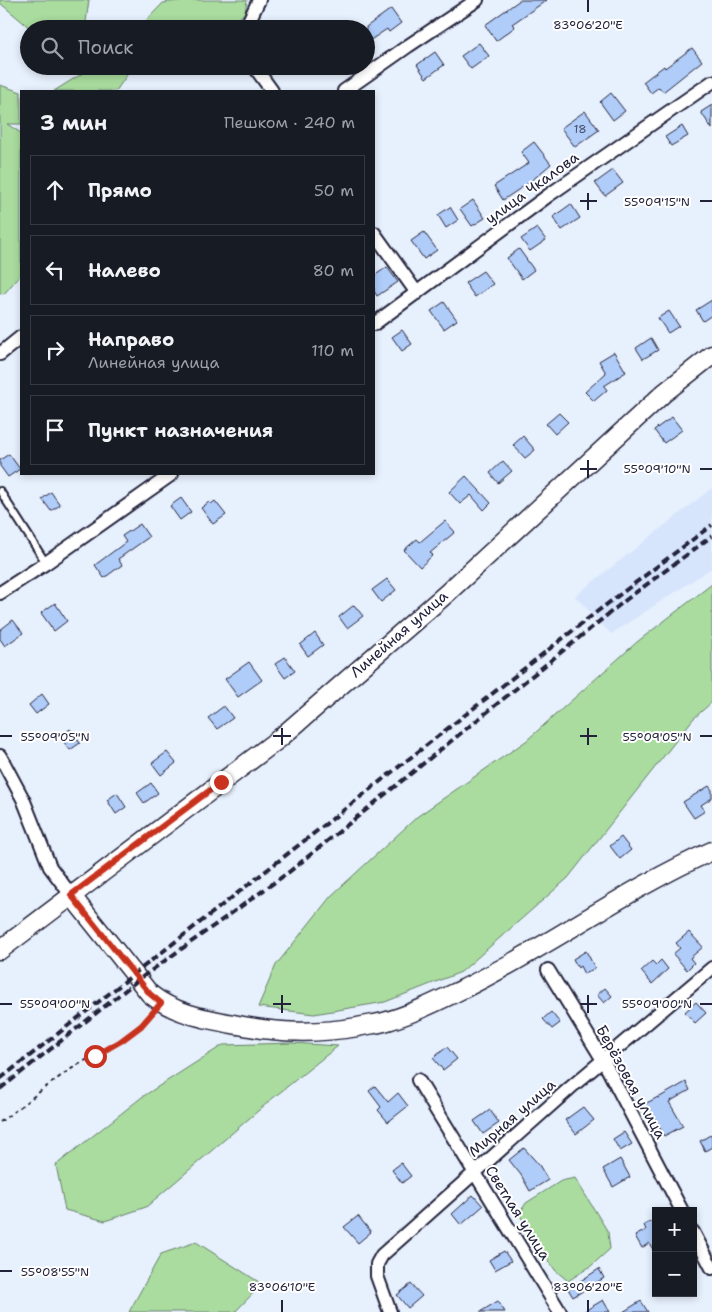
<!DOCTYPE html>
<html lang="ru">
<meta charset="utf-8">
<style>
:root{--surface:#171b24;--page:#242831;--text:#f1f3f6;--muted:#9ea1a6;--line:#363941}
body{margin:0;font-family:"Shantell Sans",sans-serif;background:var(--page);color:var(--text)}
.controls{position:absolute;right:15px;bottom:15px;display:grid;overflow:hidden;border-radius:0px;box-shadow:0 2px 8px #0003}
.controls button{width:45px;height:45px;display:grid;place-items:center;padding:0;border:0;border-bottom:1px solid var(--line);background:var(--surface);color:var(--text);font:25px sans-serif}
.stop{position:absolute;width:15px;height:15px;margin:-11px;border:4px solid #c8321e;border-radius:50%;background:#fff}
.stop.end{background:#c8321e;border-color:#fff;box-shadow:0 1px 5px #0008}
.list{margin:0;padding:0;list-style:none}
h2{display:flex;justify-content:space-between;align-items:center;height:65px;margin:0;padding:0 20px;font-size:21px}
h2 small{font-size:16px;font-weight:400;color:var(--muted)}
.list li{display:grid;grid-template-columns:32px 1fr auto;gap:15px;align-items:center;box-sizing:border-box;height:70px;margin:0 10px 10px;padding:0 10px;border:1px solid var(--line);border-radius:0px}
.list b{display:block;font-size:19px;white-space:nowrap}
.list p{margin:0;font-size:16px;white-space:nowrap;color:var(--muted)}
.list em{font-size:16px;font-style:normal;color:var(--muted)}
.icon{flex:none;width:28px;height:28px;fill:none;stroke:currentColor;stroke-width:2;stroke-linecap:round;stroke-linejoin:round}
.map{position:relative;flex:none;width:712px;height:1312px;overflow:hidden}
.search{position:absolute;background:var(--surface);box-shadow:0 2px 8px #0003;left:20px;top:20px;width:355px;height:55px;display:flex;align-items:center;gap:12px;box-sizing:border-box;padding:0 18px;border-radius:28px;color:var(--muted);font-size:19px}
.panel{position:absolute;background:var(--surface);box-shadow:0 2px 8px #0003;left:20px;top:90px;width:355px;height:385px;border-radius:0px}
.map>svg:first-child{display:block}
.built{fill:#d6e5fc}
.green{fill:#a9dc9e;stroke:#667f6c}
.building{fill:#b0ccf9;stroke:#22223b}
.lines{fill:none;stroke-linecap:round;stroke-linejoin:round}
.lane-casing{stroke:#22223b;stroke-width:10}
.street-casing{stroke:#22223b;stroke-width:16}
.secondary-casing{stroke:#22223b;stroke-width:21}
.path{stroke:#22223b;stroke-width:2;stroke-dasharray:4 4;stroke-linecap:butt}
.lane{stroke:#fff;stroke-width:6}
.street{stroke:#fff;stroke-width:12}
.secondary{stroke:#fff;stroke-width:18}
.rail{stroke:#22223b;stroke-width:4;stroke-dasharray:8 4;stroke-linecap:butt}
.route{stroke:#c8321e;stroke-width:6}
.ticks{fill:none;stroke:#22223b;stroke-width:2}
.labels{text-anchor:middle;stroke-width:4;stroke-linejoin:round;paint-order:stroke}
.number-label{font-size:12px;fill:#464c6a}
.street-label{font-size:15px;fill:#22223b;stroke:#fff}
.ticks-label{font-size:12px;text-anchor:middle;fill:#22223b;stroke:#fff;stroke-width:4;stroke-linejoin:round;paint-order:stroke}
</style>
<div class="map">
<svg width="712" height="1312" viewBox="0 0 712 1312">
<rect width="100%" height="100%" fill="#e7f0fd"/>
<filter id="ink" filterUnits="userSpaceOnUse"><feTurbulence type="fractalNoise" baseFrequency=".02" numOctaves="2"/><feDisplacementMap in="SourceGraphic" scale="10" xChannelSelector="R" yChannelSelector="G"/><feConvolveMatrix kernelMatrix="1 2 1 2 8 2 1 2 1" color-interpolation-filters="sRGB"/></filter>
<g filter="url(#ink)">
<path class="built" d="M712 488V568L611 634 575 596Z"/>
<path class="green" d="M0 0H89L85 29H31L0 3Z
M185 0H247L245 13 225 29H138L163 3Z
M94 66H133L116 91H54Z
M0 85 21 92V124H7L21 133V274L4 294 0 293Z
M712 584V702L693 719 568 878 461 972 385 1002 314 1014 258 1007 276 965 331 896 418 816 526 741 637 642Z
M292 1043 338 1046 273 1098 146 1207 105 1221 65 1210 56 1165 142 1097 223 1045Z
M575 1178 608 1232 610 1249 591 1266 568 1281 555 1270 519 1214 526 1203 561 1181Z
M196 1242 262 1284 235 1312H129L161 1254Z"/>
<path class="building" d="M520 0H547L512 24 515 27 496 41 485 25Z
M391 9 401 23 389 32 387 29 366 43V27Z
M479 43 489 56 471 69 461 56Z
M692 48 702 61 663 92 659 87 651 93 643 82 664 66 665 68Z
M435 52 444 65 426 78 417 65Z
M611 93 625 111 613 120 600 102Z
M712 105V129L701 112Z
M585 111 599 130 575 147 561 128Z
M682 126 688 136 671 146 665 137Z
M534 142 551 164 530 182 503 200 494 186 529 163 521 152Z
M613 170 623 183 605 196 595 183Z
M473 200 485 218 472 226 460 209Z
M571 204 580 218 562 230 553 217Z
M450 207 458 220 446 228 438 215Z
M537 228 546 240 530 251 521 239Z
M424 232 437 250 424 259 411 241Z
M519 249 534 270 522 279 507 258Z
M387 267 398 282 377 296 374 291V276Z
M483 271 493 284 475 297 465 283Z
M712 300V315L703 321 696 310Z
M444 302 457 320 444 329 431 311Z
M669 311 679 326 668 333 658 318Z
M402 330 412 344 402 351 392 337Z
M651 338 658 350 643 359 636 348Z
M614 352 626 372 604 386 607 390 594 401 585 392 606 373 599 361Z
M559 413 568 422 555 434 546 424Z
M672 417 682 430 664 443 654 430Z
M523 436 535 450 525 458 513 445Z
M9 454 20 469 8 477 0 466V460Z
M503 461 512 471 498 483 490 473Z
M466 476 491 503 484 510 471 495 460 504 449 492Z
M51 492 60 505 51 511 42 499Z
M181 498 191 512 180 520 170 506Z
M215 501 226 515 213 524 201 508 209 502 211 504Z
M445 521 455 532 430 553 433 555 420 567 404 550 417 539 420 542Z
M140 524 149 537 118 559 122 565 104 578 95 565 126 542 122 536Z
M387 579 396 590 381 602 372 590Z
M55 603 67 621 54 631 41 613Z
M354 605 363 616 347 628 339 617Z
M13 620 23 633 5 646 0 639V630Z
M315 633 323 645 308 656 300 645Z
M285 657 295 671 285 678 275 664Z
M249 662 262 680 238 697 225 679Z
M42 694 49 704 36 714 29 705Z
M224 706 233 718 217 729 208 718Z
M70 729 80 743 70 750 60 737Z
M167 752 176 763 161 775 152 763Z
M151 783 158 793 144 803 137 793Z
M709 786 712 790V798L701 805 705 811 694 818 683 802Z
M117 793 126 807 116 814 107 800Z
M621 837 631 850 620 859 610 846Z
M689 932 703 947 690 958 694 963 687 970 673 954 680 948 676 943Z
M586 951 595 968 584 974 580 966 578 968 573 959Z
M661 960 668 969 652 984 641 971 652 961 656 965Z
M605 988 612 996 604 1003 597 995Z
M696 1002 706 1013 695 1023 685 1012Z
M551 1012 560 1023 552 1029 543 1019Z
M447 1047 457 1059 443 1070 433 1058Z
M686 1082 690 1090 669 1102 683 1126 664 1136 652 1113 649 1114 643 1105 658 1097V1098Z
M375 1086 388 1102 398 1093 408 1106 388 1122 378 1110 381 1107 369 1091Z
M583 1107 594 1120 576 1134 565 1120Z
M490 1110 499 1123 483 1134 474 1121Z
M624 1132 632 1144 620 1151 613 1139Z
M712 1134V1147L705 1151 700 1141Z
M524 1148 539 1165 548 1180 530 1191 521 1175 509 1160Z
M620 1159 630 1177 613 1187 603 1169Z
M401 1163 411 1176 402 1183 392 1170Z
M473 1195 483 1206 461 1225 452 1214Z
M358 1216 371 1232 358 1243 344 1227Z
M652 1221 655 1225 656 1224V1254L649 1243 642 1248 635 1236 646 1230 644 1225Z
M504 1251 511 1261 495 1270 489 1260Z
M599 1269 604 1278 573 1297 568 1289Z
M411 1284 422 1296 408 1308 397 1295Z
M603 1300 610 1312H583Z
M498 1301 505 1312H480Z
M641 1301 648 1312H623Z"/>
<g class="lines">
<defs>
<path id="lane" d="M0 491 46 563"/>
<path id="street" d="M245 29 259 0
M254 66 272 91
M344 91 408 46 477 0
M374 233 417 293
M374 324 549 195 712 82
M0 354 21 337
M0 593 46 563 172 474
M0 756 23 799 50 867 71 895
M548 970 603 1060 682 1211
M418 1080 560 1312
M693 1232 712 1268
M390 1312 377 1276V1264L382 1255 570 1088 712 968"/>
<path id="secondary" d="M71 895 150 994C175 1014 206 1019 238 1025 280 1033 315 1034 358 1027 366 1025 376 1024 384 1022 410 1015 436 1002 461 990 547 948 624 890 712 851
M0 950 280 738 446 594 664 393 712 355"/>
</defs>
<use href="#lane" class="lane-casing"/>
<use href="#street" class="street-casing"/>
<use href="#secondary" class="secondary-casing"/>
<path class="path" d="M0 1122C23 1105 45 1087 68 1071 100 1050 127 1043 153 1012"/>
<use href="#lane" class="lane"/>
<use href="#street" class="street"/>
<use href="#secondary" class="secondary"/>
<path class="rail" d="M0 1079 594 614 712 525
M0 1089 138 980 289 872 627 599 712 536"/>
</g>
</g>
<g class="lines" filter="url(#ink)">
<path class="route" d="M95 1056 121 1041 141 1026 161 1003 150 994 71 895 221 782"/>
</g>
<path class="ticks" d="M588 0V12M588 193V210M580 201H597M700 201H712M588 460V478M580 469H597M700 469H712M282 728V745M588 728V745M0 736H12M273 736H291M580 736H597M700 736H712M282 995V1013M588 995V1013M0 1004H12M273 1004H291M580 1004H597M700 1004H712M0 1271H12M282 1300V1312M588 1300V1312"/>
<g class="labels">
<g class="number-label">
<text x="580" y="133">18</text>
</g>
<g class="street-label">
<text transform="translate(532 188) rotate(-36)" y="5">улица Чкалова</text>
<text transform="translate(399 634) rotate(-41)" y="5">Линейная улица</text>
<text transform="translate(631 1082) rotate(61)" y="5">Берёзовая улица</text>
<text transform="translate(512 1118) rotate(-41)" y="5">Мирная улица</text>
<text transform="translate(518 1213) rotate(58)" y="5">Светлая улица</text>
</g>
</g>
<g class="ticks-label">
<text x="588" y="29">83°06'20"E</text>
<text x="657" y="206">55°09'15"N</text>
<text x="657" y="473">55°09'10"N</text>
<text x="55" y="741">55°09'05"N</text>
<text x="657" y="741">55°09'05"N</text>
<text x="55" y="1008">55°09'00"N</text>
<text x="657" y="1008">55°09'00"N</text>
<text x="55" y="1276">55°08'55"N</text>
<text x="282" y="1291">83°06'10"E</text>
<text x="588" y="1291">83°06'20"E</text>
</g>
</svg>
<div class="controls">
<button>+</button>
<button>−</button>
</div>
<div class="stop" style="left:95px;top:1056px"></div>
<div class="stop end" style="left:221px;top:782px"></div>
<div class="search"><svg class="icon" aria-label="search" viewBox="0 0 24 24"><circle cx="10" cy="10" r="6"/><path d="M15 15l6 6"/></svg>Поиск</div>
<section class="panel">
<h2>3 мин<small>Пешком · 240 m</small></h2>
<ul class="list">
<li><svg class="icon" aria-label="ahead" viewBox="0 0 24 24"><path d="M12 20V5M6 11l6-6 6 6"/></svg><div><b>Прямо</b></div><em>50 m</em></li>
<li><svg class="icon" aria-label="left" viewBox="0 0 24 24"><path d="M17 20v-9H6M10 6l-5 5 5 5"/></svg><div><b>Налево</b></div><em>80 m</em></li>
<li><svg class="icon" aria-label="right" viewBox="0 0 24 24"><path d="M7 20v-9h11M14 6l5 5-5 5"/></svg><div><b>Направо</b><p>Линейная улица</p></div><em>110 m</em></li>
<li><svg class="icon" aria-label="arrive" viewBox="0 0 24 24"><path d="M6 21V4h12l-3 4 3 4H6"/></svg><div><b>Пункт назначения</b></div></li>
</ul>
</section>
</div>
